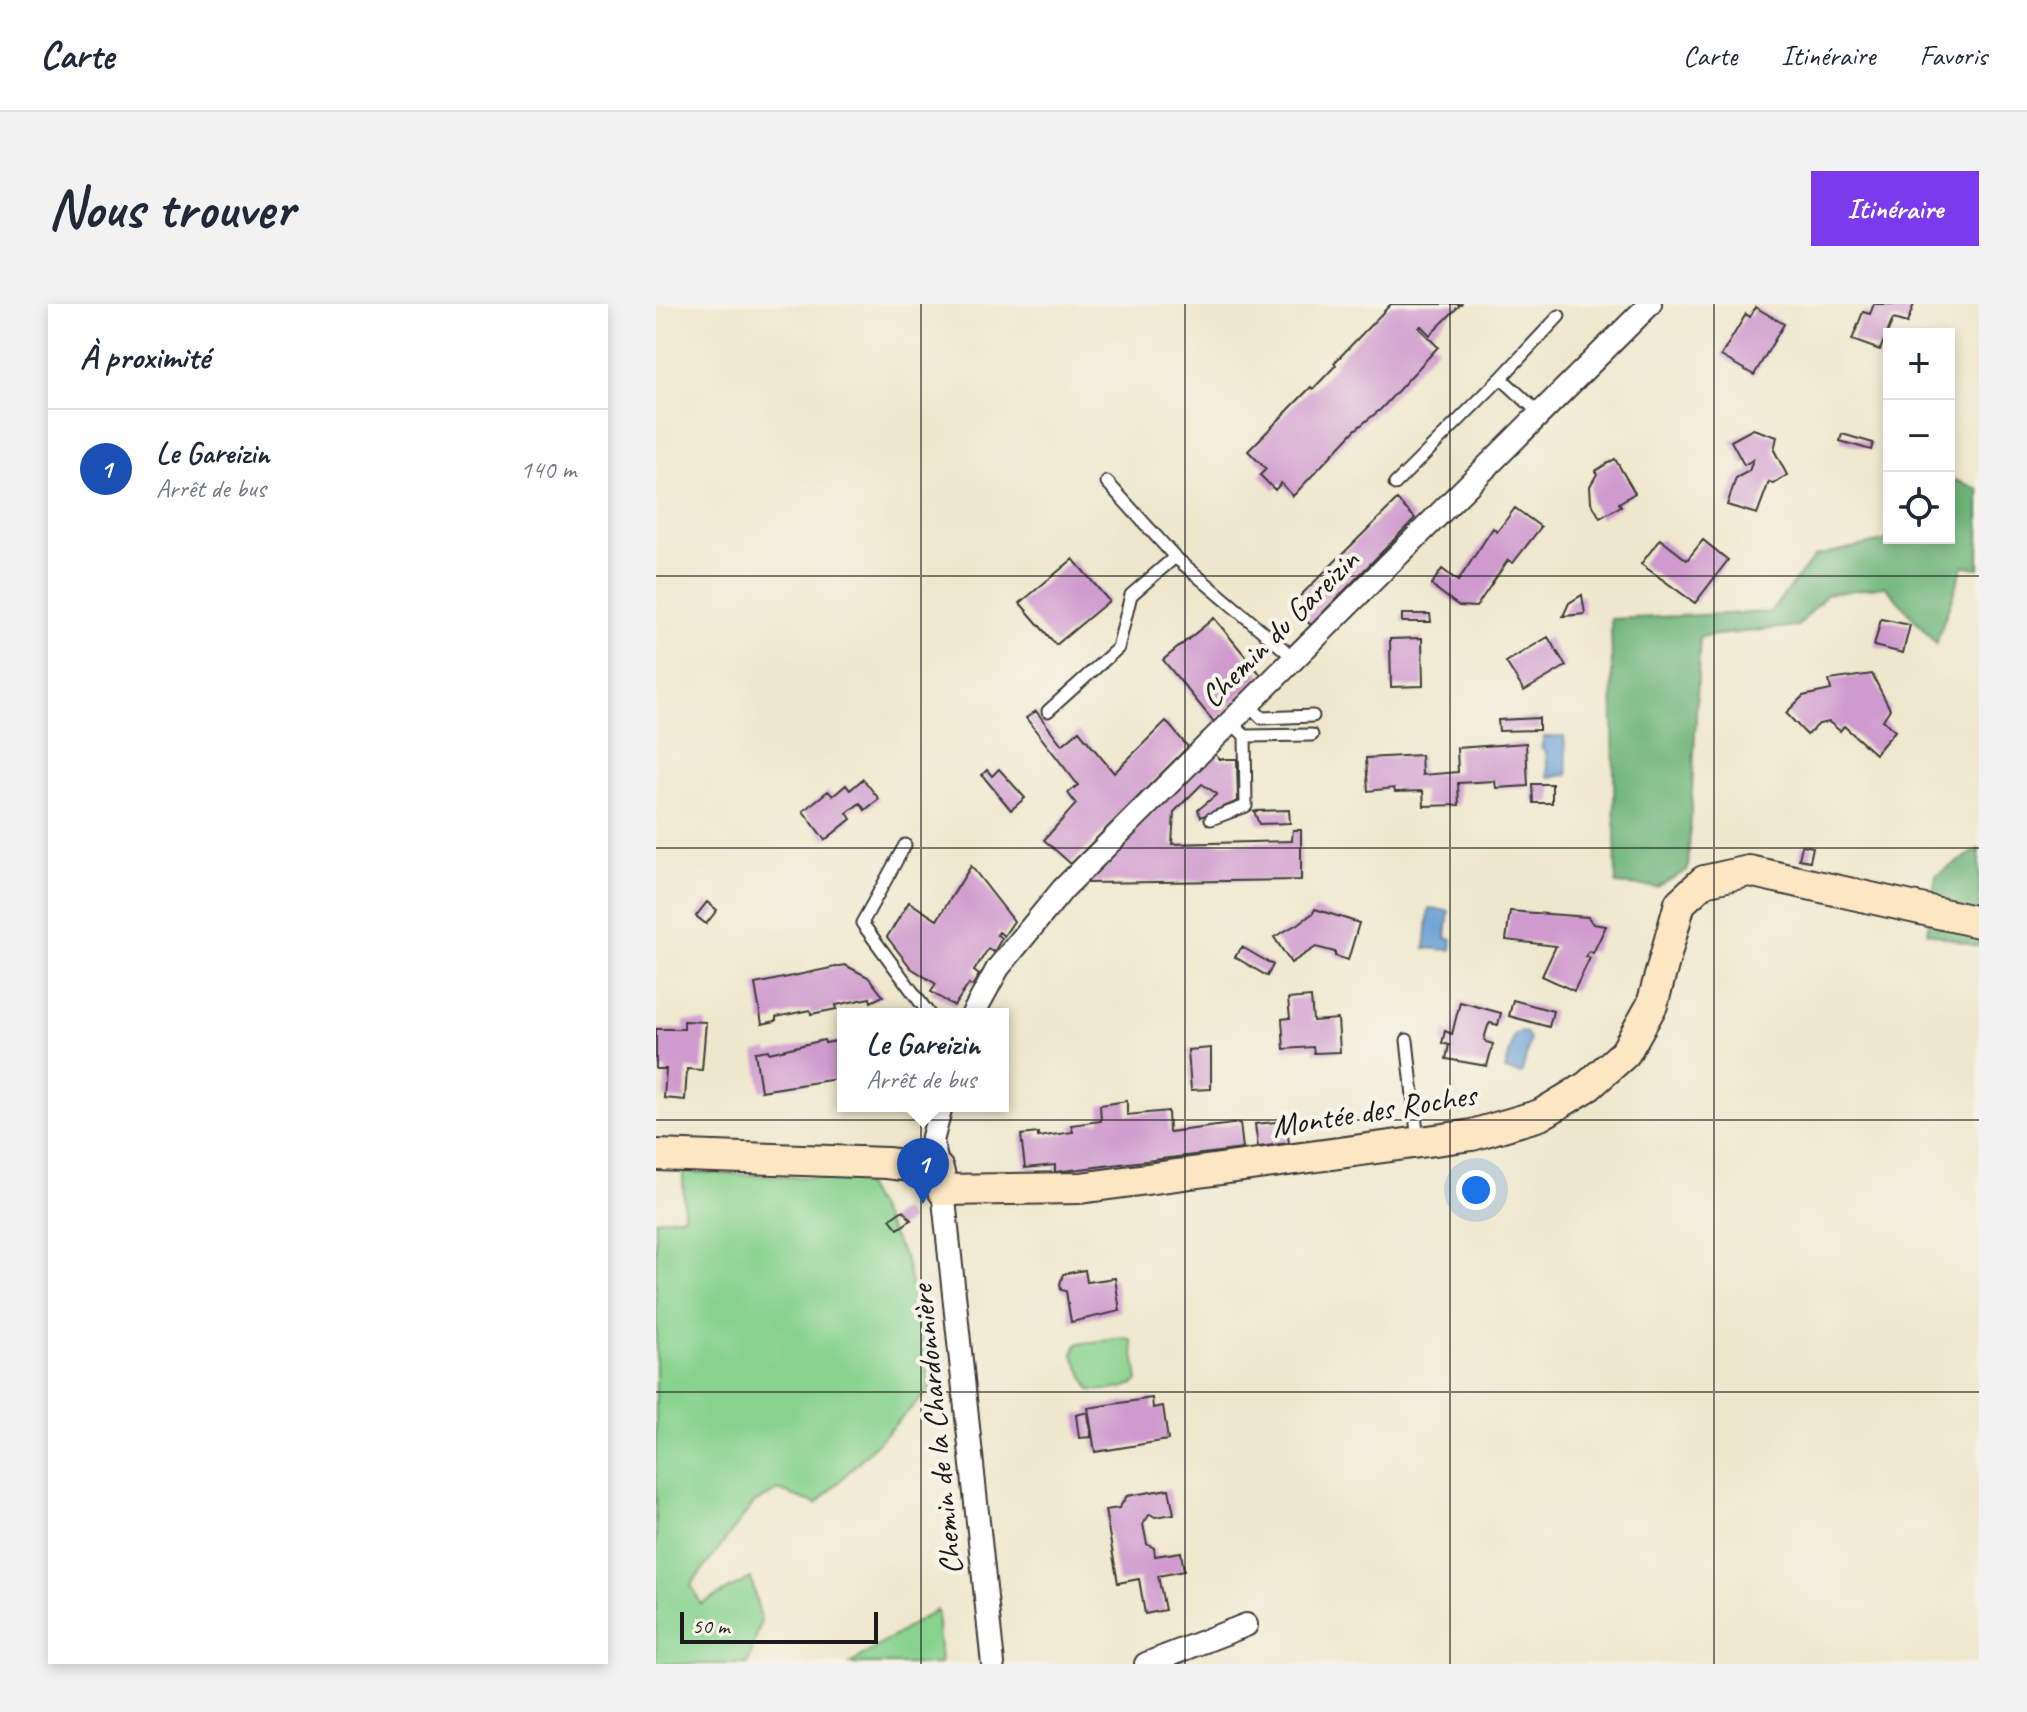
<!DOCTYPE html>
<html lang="fr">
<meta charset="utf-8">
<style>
:root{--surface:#fff;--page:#f2f2f3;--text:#1f2937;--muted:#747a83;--line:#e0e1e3;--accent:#7c3aed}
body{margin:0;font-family:Caveat,sans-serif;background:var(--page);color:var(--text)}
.controls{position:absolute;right:24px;top:24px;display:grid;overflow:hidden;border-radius:0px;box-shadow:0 4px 12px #0003}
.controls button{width:72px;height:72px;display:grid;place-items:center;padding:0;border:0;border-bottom:2px solid var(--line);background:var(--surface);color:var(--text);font:40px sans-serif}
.scale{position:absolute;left:24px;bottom:20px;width:198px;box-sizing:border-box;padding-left:8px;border:4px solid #1c1c1c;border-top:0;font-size:22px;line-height:28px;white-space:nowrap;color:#1c1c1c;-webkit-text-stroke:6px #f7f3e8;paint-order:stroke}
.you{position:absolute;left:820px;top:886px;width:28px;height:28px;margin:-20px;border:6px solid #fff;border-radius:50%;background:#1a73e8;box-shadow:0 0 0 12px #1a73e833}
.badge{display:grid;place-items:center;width:52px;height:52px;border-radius:50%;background:var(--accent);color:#fff;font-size:26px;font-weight:700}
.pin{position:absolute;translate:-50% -66px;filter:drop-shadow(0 2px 4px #0008)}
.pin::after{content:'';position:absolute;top:42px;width:28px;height:24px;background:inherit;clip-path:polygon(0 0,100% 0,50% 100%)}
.popup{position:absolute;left:181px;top:704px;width:172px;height:104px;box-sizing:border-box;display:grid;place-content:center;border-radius:0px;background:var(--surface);filter:drop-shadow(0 2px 6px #0005);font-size:26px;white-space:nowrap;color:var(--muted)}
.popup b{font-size:30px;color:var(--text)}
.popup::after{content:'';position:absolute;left:50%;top:100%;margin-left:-16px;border:16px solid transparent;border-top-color:var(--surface)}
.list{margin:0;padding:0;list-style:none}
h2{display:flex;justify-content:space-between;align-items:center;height:104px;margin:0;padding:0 32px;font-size:34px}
h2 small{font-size:26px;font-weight:400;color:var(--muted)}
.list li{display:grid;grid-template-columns:52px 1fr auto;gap:24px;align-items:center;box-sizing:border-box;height:120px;padding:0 32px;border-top:2px solid var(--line)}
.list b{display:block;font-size:30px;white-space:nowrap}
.list p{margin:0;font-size:26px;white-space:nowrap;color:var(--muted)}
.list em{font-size:26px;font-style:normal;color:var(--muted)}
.icon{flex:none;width:44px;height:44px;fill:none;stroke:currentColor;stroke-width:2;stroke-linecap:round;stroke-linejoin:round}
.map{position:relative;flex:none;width:1323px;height:1360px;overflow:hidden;border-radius:0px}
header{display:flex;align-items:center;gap:48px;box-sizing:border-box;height:112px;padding:0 40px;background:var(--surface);border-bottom:2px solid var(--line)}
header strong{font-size:38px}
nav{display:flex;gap:44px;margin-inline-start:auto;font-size:28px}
.intro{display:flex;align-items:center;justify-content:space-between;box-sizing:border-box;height:192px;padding:0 48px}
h1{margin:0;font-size:56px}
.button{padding:20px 36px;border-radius:0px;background:var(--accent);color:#fff;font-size:28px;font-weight:700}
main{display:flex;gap:48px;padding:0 48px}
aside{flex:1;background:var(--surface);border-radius:0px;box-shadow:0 4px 12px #0003}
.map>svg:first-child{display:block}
.green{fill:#87d28e;stroke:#527755;stroke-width:2}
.forest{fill:#6db479;stroke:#44684a;stroke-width:2}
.water{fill:#669ed4;stroke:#415d78;stroke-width:2}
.building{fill:#cf9ace}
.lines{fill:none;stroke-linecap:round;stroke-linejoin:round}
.lane-casing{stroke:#3c3a37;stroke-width:15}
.street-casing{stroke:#3c3a37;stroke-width:26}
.secondary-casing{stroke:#3c3a37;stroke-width:34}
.lane{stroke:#fff;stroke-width:11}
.street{stroke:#fff;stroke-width:22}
.secondary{stroke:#fce6c4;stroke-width:30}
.grid{fill:none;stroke:#1c1c1c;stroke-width:2;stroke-opacity:0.55}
.labels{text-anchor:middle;stroke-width:8;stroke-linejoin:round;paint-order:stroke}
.street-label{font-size:32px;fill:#1c1c1c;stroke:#f7f3e8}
</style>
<header>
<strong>Carte</strong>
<nav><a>Carte</a><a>Itinéraire</a><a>Favoris</a></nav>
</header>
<div class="intro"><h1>Nous trouver</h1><a class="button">Itinéraire</a></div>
<main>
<aside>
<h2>À proximité<small></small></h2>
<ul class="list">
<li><span class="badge" style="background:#1a4fb4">1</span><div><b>Le Gareizin</b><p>Arrêt de bus</p></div><em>140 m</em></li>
</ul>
</aside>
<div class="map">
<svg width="1323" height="1360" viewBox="0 0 1323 1360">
<rect width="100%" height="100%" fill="#f7f3e8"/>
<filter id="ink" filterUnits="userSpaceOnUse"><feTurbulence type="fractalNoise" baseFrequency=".0125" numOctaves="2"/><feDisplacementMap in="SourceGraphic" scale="16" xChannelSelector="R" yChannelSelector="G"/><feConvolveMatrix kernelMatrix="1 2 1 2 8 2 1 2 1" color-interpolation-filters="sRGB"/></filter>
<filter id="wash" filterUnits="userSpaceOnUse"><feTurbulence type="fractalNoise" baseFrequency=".006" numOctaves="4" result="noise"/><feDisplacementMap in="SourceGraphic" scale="32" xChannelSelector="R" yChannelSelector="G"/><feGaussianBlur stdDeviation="1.8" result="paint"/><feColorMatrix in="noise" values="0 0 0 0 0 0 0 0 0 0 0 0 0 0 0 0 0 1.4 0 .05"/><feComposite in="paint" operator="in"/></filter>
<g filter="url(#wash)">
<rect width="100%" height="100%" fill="#efe7cd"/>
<path class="green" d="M27 868 206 876 250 956 275 1084 161 1200 122 1186 98 1199 35 1281 45 1300 95 1274 105 1317 92 1360H0V916L28 912Z
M470 1034 476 1037 482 1077C469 1087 450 1086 434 1086L417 1050 421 1040Z
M281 1305 285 1360H194Z"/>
<path class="forest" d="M1293 174 1323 185V264L1307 262 1280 340 1229 282 1171 290 1142 322 1044 333 1032 566 1001 583 960 580 955 315 1114 308 1159 252 1231 236 1233 233 1293 234Z
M1323 545V643L1271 628 1280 571Z"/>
<path class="water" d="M908 432 912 471 892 473 890 448 885 444 888 433Z
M773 605 793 607 790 634 796 635 795 646 769 644Z
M864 728 870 729 874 736 866 770 849 766 858 732Z"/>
<g id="blocks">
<path class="building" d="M735 0H805L774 31 765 22 763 24 782 43 725 105 699 126 637 192 625 179 619 186 604 171 610 165 592 147 655 83 657 85 680 61 678 59Z
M1218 0H1258L1251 19 1237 15 1224 46 1196 36 1207 8 1214 10Z
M1099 3 1128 20 1098 71 1065 52 1090 10 1094 13Z
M1097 125 1121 133 1118 146 1131 171 1117 180 1113 178 1101 210 1071 201 1080 174 1093 167 1097 156 1088 161 1075 137Z
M1186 130 1217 139 1215 146 1184 137Z
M959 155 979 189 963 199 965 202 944 214 935 198 934 182 941 170 939 167Z
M741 196 759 214 655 321 634 302Z
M859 204 885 223 857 259 852 256 820 303 803 302 775 281 786 265 802 277 837 224 841 228Z
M1004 235 1031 256 1047 236 1072 256 1039 299 985 260Z
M417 255 453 297 400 341 364 299Z
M926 291 929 310 907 312 913 299Z
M746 310H774L775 318H746Z
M558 314 605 371 558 418 507 356Z
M1225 315 1254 321 1247 349 1218 342Z
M892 333 910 362 868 387 850 358Z
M766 334 767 382 735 383 734 335Z
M1216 370 1234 405 1227 416 1239 427 1219 450 1188 422 1184 427 1173 418 1163 420 1151 431 1130 409 1147 392 1175 386 1173 376Z
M380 407 406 441 423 427 458 469 510 417 532 443 415 560 388 536 420 500 412 489 422 481 370 414Z
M883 414V426L843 427 842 416Z
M870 439 872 482 840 484 839 477 802 479 803 501 768 502 767 487 739 488 738 484 712 487 710 454 765 451 766 471 802 468 801 444Z
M556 446 563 455H581L582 497 545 513 542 506 561 490 546 480 518 508 516 540 636 537 637 526H645V576L432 579 431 576Z
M343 465 369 494 355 506 326 471 331 466 336 472Z
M207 475 223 495 209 506 204 499 191 509 195 515 169 536 147 507 172 487 177 492 190 481 194 486Z
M876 480H896V499H877Z
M633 506 634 519 603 520 598 507Z
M1146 541 1157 543 1154 557 1143 555Z
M315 562 358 617 348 632 343 628 341 631 346 634 338 648 332 645 318 667 323 671 316 682 313 680 298 702 275 688 280 680 255 664 231 633 253 598 281 616Z
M51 598 61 606 50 620 40 612Z
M659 605 703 619 692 656 679 652V648L660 643 635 659 618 633 645 618 657 609Z
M854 607 932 613 937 620 950 622 937 649 933 647 930 652 934 654 918 687 886 672 900 642 850 636Z
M586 643 617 661 611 672 579 653Z
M189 661 212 673 227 692 215 698 214 694 180 701 181 705 155 710 154 706 120 713V717L106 720 99 680Z
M655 693 657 717 682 715 684 748 658 749 657 743 628 745 626 715 634 714 632 695Z
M857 696 897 707 893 723 853 712Z
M804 698 845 709 842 721 834 719 832 722 828 735 830 738 837 740 831 762 790 755 793 741 786 739 789 727 796 730Z
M28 717 50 718 46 766 31 765 29 796 8 794 10 765H0V725H28Z
M168 736 169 739 187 736V774L105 787 99 748 112 746 113 749Z
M555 744V785L535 786 532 746Z
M471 797V811L512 807 513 828 584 819 587 845 399 868V861L369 864 365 831 382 829V833L417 828 415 821 445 817 444 801Z
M630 817 633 839 602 843 599 820Z
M247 906 255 916 242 925 234 915Z
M429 966 431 978 459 974 464 1007 415 1018 410 987 405 986 404 980 407 970Z
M496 1094 497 1104 507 1102 512 1136 439 1148 432 1104Z
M432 1108 435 1133 423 1134 420 1111Z
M513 1185 518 1210 499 1213 494 1210 487 1220 491 1240 498 1244 499 1252 525 1248 528 1267 502 1272 509 1306 489 1310 483 1275 462 1279 449 1206 463 1204 471 1192Z"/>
</g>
</g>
<g filter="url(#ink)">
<use href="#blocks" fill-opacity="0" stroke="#3c3a37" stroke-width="2"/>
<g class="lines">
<defs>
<path id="lane" d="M845 74 903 12
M451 178 519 253 638 354
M739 180 845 74 883 109
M592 400 606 414 657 412
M392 407 462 344 475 291 519 253
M589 432 656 431
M555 515 590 502 589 432 575 418
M249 541 206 619 273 710
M751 736 762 838"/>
<path id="street" d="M317 710 342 664 407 585 994 0
M282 865 276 837 285 802
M287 886 337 1360
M490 1360 590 1321"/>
<path id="secondary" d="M0 851 231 859 282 865 287 886 424 884 816 831 884 811 932 782 969 749 996 701 1024 599 1048 577 1093 567 1323 618"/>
</defs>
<use href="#lane" class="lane-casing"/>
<use href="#street" class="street-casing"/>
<use href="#secondary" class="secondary-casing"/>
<use href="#lane" class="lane"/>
<use href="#street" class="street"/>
<use href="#secondary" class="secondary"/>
</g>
</g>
<path class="grid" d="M265 0V1360M529 0V1360M794 0V1360M1058 0V1360M0 272H1323M0 544H1323M0 816H1323M0 1088H1323"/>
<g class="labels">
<g class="street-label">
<text transform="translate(623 324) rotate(-45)" y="11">Chemin du Gareizin</text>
<text transform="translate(718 806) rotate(-9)" y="11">Montée des Roches</text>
<text transform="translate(280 1126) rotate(-96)" y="11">Chemin de la Chardonnière</text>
</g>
</g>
</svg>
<div class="controls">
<button>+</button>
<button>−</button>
<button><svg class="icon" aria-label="locate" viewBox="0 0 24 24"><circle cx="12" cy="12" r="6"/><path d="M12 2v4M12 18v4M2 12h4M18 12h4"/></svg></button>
</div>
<div class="scale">50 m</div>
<div class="you"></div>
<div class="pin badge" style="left:267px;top:900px;background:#1a4fb4">1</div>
<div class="popup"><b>Le Gareizin</b>Arrêt de bus</div>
</div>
</main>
